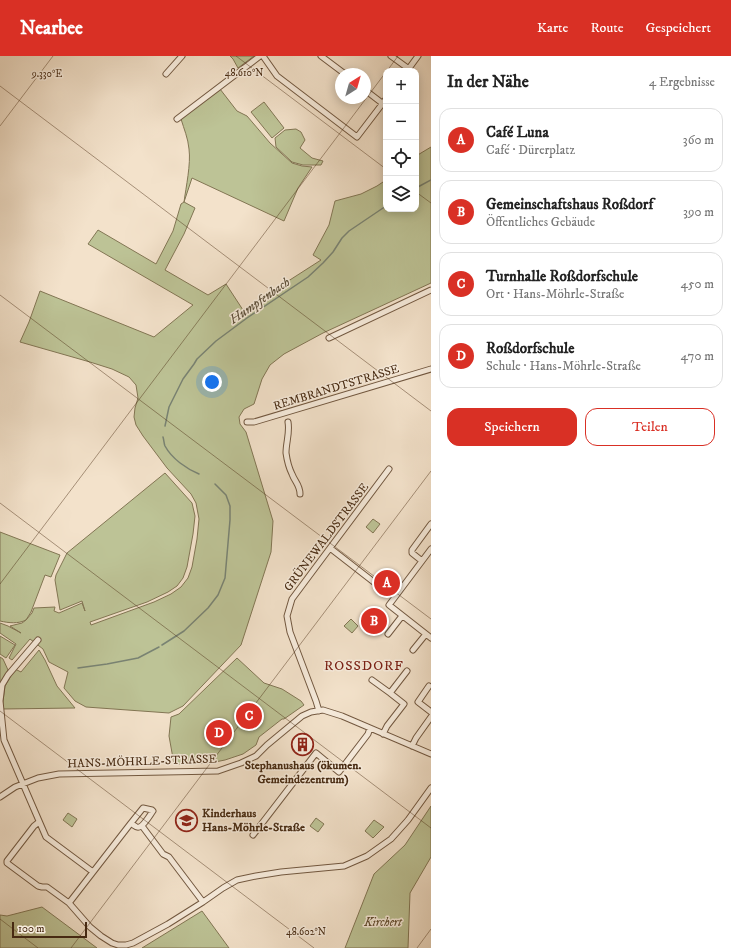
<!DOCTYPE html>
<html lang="de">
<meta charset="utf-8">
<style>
:root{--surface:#fff;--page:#f6f6f6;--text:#222;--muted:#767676;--line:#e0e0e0;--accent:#d93025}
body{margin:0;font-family:"IM FELL DW Pica",serif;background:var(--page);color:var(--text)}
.controls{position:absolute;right:12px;top:12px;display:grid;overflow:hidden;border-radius:8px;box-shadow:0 2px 10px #0003}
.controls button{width:36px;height:36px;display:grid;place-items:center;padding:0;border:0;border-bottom:1px solid var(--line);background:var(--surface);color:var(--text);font:20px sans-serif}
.compass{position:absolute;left:335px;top:12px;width:36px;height:36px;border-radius:50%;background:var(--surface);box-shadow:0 2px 10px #0003;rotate:37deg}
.scale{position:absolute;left:12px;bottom:10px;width:75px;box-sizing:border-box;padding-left:4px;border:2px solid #472a12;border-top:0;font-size:11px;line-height:14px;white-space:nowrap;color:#472a12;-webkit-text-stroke:3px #f7ecdd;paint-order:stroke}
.you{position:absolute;left:212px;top:326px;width:14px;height:14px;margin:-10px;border:3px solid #fff;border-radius:50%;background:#1a73e8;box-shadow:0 0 0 6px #1a73e833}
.badge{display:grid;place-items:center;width:26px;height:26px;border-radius:50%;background:var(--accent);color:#fff;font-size:13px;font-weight:700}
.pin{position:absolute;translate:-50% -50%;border:2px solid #fff;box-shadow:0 1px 4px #0006}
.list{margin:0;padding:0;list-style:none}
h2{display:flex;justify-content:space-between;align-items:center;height:52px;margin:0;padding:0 16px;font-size:17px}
h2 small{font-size:13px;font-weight:400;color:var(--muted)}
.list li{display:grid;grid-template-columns:26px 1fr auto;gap:12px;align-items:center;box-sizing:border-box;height:64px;margin:0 8px 8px;padding:0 8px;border:1px solid var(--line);border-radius:12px}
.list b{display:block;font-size:15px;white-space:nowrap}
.list p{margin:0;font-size:13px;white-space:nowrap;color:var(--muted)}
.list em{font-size:13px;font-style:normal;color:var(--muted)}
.actions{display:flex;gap:8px;padding:12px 16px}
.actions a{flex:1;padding:9px 0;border:1px solid var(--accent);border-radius:12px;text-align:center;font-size:14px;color:var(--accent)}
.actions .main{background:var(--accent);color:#fff}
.icon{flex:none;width:22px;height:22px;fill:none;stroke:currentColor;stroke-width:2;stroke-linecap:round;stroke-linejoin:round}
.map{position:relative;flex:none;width:431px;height:892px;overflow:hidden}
header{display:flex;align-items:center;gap:24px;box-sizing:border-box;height:56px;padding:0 20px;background:var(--accent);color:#fff}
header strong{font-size:19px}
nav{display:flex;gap:22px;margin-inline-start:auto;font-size:14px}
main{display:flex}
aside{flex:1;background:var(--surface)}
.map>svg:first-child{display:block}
.green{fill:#bdc396;stroke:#827654}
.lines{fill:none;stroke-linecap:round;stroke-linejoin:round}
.stream{stroke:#798373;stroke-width:1.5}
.street-casing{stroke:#725840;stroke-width:7}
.street{stroke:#f7ecdd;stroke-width:5}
.ticks{fill:none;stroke:#472a12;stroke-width:1;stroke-opacity:0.45}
.labels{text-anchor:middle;stroke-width:3;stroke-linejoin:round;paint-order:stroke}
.street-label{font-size:12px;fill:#472a12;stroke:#f7ecdd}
.poi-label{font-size:12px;font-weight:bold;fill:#472a12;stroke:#f7ecdd}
.park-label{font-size:12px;font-style:italic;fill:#645033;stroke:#f7ecdd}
.water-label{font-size:13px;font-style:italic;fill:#5c4f3a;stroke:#f7ecdd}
.quarter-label{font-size:14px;letter-spacing:1px;fill:#7a1f14;stroke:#f7ecdd}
.ticks-label{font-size:10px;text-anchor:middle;fill:#472a12;stroke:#f7ecdd;stroke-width:3;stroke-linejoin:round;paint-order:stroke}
</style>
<header>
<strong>Nearbee</strong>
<nav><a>Karte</a><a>Route</a><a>Gespeichert</a></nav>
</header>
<main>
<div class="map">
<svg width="431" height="892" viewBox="0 0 431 892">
<rect width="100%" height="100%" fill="#f3e2cb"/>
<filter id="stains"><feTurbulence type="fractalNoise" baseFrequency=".005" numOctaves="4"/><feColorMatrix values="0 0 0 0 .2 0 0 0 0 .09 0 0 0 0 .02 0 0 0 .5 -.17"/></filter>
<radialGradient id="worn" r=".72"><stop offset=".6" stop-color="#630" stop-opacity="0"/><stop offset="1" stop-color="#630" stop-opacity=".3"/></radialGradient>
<path class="green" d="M230 0H254L238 12 233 3Z
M220 33 237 55 247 60 270 87 292 107 302 110 312 111 298 132 284 165 192 122 184 146 195 152 184 178 165 214 208 239 226 228 243 254 321 204 313 199 329 169 335 145 361 138 377 130 386 124V153H416V100L431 91V227L323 277 284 298 270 309 262 323 254 348 244 353 239 361 240 368 246 376 273 465 271 496 241 589 183 650 169 657 86 651 75 645 64 632 68 616 49 606 43 593 30 583 12 604 9 602 16 588 0 577V567L8 570 21 577 10 570 22 567 26 564C18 568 9 567 0 565V476L60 499 51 521 45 519 31 556 26 564 32 557 34 552 55 551 54 555 59 557 82 547 85 555 82 545 60 554 55 524 56 519 67 497 165 417 192 447 195 460 193 478 187 511 183 522 177 530 168 536 147 546 90 566 91 569 154 546 171 538 181 531 188 522 192 511 197 483 199 463 196 447 191 438 167 412 143 380 136 369 134 361 135 352 138 342 136 329 129 321 112 313 90 306 20 286 29 266 40 235 154 281 193 249 88 188 98 174 156 208 173 175 181 148 184 146C186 131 191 108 189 93 188 82 184 73 181 63Z
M264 46 284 72 272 82 251 56Z
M296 73 301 76 305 84 300 92 312 102 323 105 321 109H303L292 106 276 91 275 82 285 74Z
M373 463 380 468 373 477 366 471Z
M351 563 358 570 352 577 344 570Z
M0 580 15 589 6 602 0 598Z
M39 594 45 604 57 630 75 652 2 653 5 630 15 613 21 616Z
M0 601 3 603 8 614 0 629Z
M237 602 264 627 282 633 301 645 304 649 284 663H282L259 681 256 689 243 698 225 704 210 707 180 708H174L169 680 171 661 179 658Z
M431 750V801L410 837 408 892H345L374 818 405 789Z
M68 757 77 763 72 771 63 764Z
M316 762 324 768 318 776 310 770Z
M374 764 384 771 373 782 365 775Z
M42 851 97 892H0V859L7 860Z
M202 855 229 892H142Z"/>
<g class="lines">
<path class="stream" d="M416 132 431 124
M165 370 169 351 183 323 194 308 197 303 216 285 247 262 308 221 323 207 333 196 342 182 349 175 386 150
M163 381C164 384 164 388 165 390 172 403 187 413 199 418
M162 589 184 575 208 552 218 539 225 522 230 464V450L226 439 215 428
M78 612 107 608 138 602 159 591"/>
<defs>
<path id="street" d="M263 0 277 20 357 81 386 43
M321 0 345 18
M391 0 409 13
M407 15 418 0
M166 18 182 0
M365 34 382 47
M177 63 260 0
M329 282 431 234
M247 366H254L431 313
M288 366C290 377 286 386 286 397 287 404 289 412 292 418 295 426 300 429 300 438
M330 492 375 527
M431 493 389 549 431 582
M422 505 412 497V494L431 468
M388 578 402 560
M38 584 8 619 2 629 0 645 4 684 46 781 93 816
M413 594 426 578
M372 624 390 637
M429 630 418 646 431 656
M319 655 316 645 290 576 287 560 292 543 330 492 389 413
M383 678 387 670 404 648 390 637 407 615
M412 690 416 682 431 661
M0 741 15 731 38 722 59 718 218 715 241 707 256 700 267 689 302 660 311 656 323 654 342 660 431 698
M143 752 152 754 153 755C150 759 142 773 137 771 136 771 132 768 131 767Z
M39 766 34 770 7 805V807L38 830 42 831H47L69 847 90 871 101 880 112 887 118 889H126L133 887 168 868 203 846 223 832 237 824 256 820 281 816 344 810 367 800 391 783 408 764 431 732
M142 770 163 798 169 801 203 846
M253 779 316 697 339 716 368 678 370 672
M69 847 131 767"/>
</defs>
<use href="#street" class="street-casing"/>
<use href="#street" class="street"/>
</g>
<path class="ticks" d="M236 0 386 113M387 15 398 0M0 30 431 355M0 70 53 0M416 136 431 147M0 239 431 563M0 447 431 772M0 528 386 16M0 655 314 892M0 863 38 892M71 892 431 415M417 892 431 873"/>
<defs>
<symbol id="building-ring" viewBox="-11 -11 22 22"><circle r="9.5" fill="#f7ecdd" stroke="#8f2418" stroke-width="1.5"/><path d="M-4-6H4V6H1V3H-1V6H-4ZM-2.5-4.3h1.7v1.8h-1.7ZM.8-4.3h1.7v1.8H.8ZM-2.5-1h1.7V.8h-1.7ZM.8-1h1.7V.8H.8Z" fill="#8f2418"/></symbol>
<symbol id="school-ring" viewBox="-11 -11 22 22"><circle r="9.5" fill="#f7ecdd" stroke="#8f2418" stroke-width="1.5"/><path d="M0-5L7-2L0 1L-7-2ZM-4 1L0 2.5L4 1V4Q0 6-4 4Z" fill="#8f2418"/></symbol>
</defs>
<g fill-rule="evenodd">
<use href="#building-ring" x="290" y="676" width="25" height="25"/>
<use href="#school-ring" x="174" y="752" width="25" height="25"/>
</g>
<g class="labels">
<g class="street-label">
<text transform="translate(336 331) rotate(-17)" y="4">REMBRANDTSTRASSE</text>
<text transform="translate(326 481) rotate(-53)" y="4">GRÜNEWALDSTRASSE</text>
<text transform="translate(142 705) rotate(-2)" y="4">HANS-MÖHRLE-STRASSE</text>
</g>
<g class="poi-label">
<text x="303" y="713">Stephanushaus (ökumen.<tspan x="303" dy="14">Gemeindezentrum)</tspan></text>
<text x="202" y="761" text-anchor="start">Kinderhaus<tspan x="202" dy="14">Hans-Möhrle-Straße</tspan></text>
</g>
<g class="park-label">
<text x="383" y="870">Kirchert</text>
</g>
<g class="water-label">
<text transform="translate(259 244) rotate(-35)" y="5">Humpfenbach</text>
</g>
<g class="quarter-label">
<text x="364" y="614">ROSSDORF</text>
</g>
</g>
<g class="ticks-label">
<text x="244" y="20">48.610°N</text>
<text x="47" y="21">9.330°E</text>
<text x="306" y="879">48.602°N</text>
</g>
<rect width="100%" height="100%" filter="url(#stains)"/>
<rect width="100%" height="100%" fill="url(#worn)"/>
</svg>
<div class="controls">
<button>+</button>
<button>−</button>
<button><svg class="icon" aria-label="locate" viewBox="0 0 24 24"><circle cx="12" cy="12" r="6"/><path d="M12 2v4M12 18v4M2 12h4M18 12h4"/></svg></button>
<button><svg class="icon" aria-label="layers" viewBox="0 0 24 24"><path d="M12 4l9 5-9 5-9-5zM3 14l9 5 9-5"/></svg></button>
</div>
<svg class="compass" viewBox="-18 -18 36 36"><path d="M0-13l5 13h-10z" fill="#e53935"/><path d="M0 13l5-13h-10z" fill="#767676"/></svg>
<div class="scale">100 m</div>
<div class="you"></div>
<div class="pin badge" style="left:387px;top:527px">A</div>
<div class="pin badge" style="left:374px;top:565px">B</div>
<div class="pin badge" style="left:249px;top:660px">C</div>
<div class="pin badge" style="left:219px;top:677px">D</div>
</div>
<aside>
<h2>In der Nähe<small>4 Ergebnisse</small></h2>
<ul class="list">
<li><span class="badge">A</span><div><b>Café Luna</b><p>Café · Dürerplatz</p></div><em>360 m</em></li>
<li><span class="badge">B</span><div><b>Gemeinschaftshaus Roßdorf</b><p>Öffentliches Gebäude</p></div><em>390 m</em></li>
<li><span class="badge">C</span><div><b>Turnhalle Roßdorfschule</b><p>Ort · Hans-Möhrle-Straße</p></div><em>450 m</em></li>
<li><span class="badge">D</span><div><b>Roßdorfschule</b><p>Schule · Hans-Möhrle-Straße</p></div><em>470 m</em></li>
</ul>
<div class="actions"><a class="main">Speichern</a><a>Teilen</a></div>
</aside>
</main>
